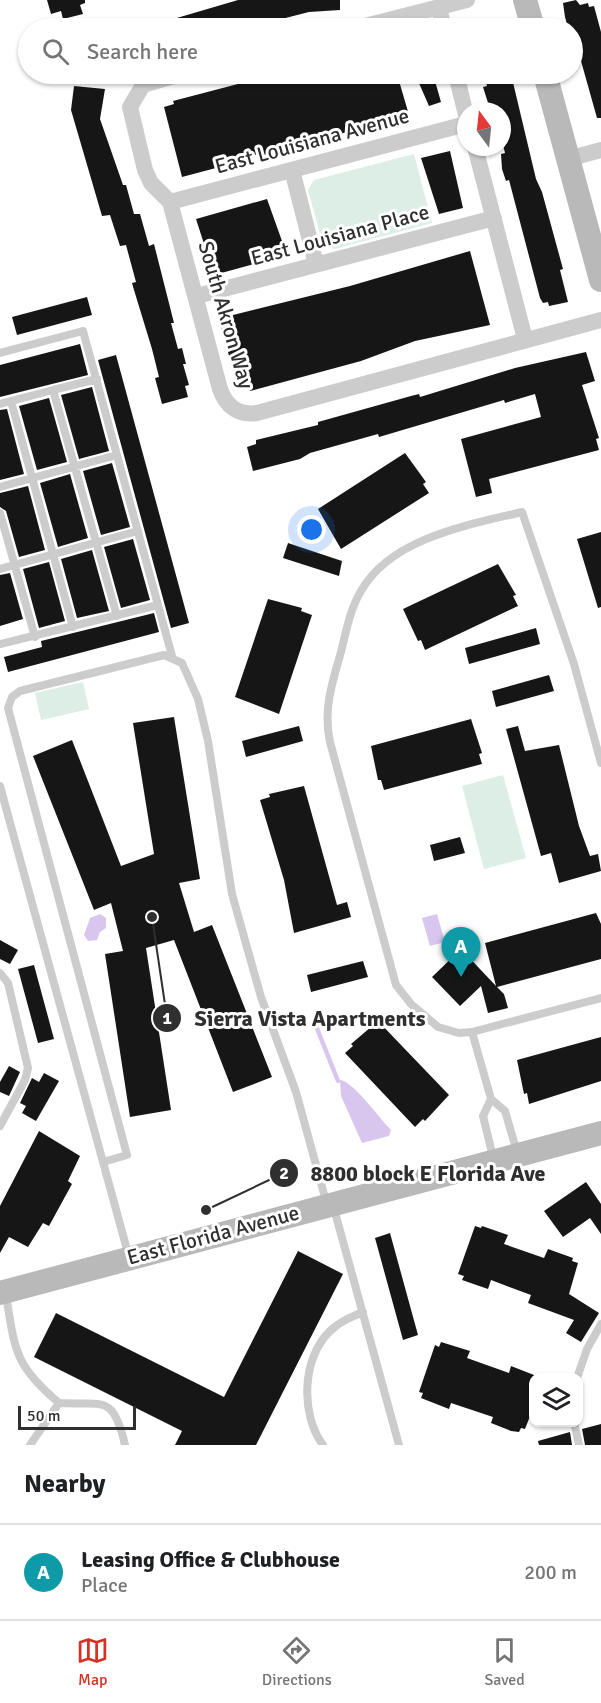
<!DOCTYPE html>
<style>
:root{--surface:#fff;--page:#f2f2f2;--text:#202124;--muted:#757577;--line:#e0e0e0;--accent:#d93025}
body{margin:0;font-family:Signika,sans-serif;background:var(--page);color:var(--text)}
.controls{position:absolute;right:18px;bottom:18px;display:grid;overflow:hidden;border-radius:12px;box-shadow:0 2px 4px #0004}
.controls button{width:54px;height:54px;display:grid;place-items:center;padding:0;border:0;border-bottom:2px solid var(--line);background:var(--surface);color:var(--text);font:30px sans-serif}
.compass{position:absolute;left:457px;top:102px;width:54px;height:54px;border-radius:50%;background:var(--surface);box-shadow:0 2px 4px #0004;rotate:345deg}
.scale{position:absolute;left:18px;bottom:15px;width:118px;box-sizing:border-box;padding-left:6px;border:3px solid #2f2f2f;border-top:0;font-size:16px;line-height:21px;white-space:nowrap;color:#2f2f2f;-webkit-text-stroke:4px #fff;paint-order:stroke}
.you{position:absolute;left:312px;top:530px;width:21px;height:21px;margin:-15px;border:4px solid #fff;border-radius:50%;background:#1a73e8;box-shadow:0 0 0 9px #1a73e833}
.badge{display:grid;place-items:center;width:39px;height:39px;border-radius:50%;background:var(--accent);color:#fff;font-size:20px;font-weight:700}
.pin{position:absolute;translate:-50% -50px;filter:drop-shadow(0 2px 3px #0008)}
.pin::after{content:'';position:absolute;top:32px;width:21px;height:18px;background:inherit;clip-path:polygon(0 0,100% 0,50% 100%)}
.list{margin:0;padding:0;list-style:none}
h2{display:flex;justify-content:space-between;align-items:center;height:78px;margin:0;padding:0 24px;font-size:26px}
h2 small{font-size:20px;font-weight:400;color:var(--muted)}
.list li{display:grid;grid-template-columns:39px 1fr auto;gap:18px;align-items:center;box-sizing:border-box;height:96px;padding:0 24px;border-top:2px solid var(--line)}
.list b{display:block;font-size:22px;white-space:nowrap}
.list p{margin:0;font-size:20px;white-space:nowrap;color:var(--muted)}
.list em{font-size:20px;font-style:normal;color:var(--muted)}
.icon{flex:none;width:33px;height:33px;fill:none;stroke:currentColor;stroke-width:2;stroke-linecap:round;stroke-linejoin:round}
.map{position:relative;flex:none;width:601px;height:1445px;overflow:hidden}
.search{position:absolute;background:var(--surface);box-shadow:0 2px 4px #0004;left:18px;right:18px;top:18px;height:66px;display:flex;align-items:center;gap:15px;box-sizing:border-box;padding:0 21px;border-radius:33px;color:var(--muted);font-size:22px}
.sheet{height:174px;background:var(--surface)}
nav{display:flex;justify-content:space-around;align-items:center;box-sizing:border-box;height:84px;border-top:2px solid var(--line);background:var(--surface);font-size:16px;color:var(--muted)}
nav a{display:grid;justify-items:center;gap:3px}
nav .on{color:var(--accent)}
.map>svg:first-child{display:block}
.green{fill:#dceee5}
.water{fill:#d8c6ef}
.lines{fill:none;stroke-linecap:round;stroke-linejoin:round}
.stream{stroke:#d8c6ef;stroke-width:4.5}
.building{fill:#161616}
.lane{stroke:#ccc;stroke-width:8}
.street{stroke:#ccc;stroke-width:16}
.secondary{stroke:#b9b9b9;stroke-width:24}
.labels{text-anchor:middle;stroke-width:6;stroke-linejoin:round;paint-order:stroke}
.street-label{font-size:21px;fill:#2f2f2f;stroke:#fff}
.leader{fill:none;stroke:#2f2f2f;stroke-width:2}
.callout-dot{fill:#2f2f2f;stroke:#fff;stroke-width:2}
.mark-label{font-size:18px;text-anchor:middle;font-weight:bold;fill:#fff}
.callout-label{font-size:22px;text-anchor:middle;font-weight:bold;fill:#2f2f2f;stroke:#fff;stroke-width:6;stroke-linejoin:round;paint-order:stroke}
</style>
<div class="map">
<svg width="601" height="1445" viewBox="0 0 601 1445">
<rect width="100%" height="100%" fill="#fff"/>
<path class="green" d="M414 154 432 223 334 249 323 244 308 190 314 180Z
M83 682 89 709 41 720 35 693Z
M503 775 526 858 484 869 462 786Z"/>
<path class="water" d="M100 914 106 918V928L100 932 97 940 88 941 84 935 90 918Z
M437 914 445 942 430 946 422 918Z
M340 1080C352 1080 381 1120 391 1130L389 1136 362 1143 341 1096Z"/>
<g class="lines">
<path class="stream" d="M314 1021 338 1081"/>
</g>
<path class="building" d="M47 0H85V3L80 5 83 14 63 19 61 11 51 14Z
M238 0H340V10L309 12 246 28H153V25Z
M576 0 580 5 588 3 589 7 594 6 601 32V118H597L581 61H578L573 28H568L565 17 563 3Z
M276 74H397L409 115 260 156 253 154 230 160 231 164 182 177 164 107 174 104 173 101Z
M415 74H433L441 102 429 106Z
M484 74H511L536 179 542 192 563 269 560 270 568 302 549 306 548 302 543 303 540 298 509 180 506 181 502 169 501 154 505 153 502 141V111H492L489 106 483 87 487 86Z
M74 86 105 89 100 119 123 185H126L134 214H140L149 246 154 244 174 323H171L178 349 182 348 186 364H183L189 385 185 386 188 397 162 404 155 378 159 377 152 349 134 290 132 283 136 282 126 245 120 246 110 215 102 216 71 110Z
M450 151 463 208 439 214 421 158Z
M267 199 287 255 214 275 196 219Z
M470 251 490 325 415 341 361 361 250 391 247 382 240 384 239 377 235 378 221 326 231 324 229 316 350 286Z
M87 297 92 315 17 335 12 317Z
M80 344 88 375 0 397V365Z
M586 352 595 381 582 385 599 438 596 439 599 450 489 479 492 493 476 497 461 439 541 417 535 394 505 403 504 400 379 437 378 434 310 453 300 459 253 471 247 447 256 444V440L318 425V422L411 396 419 394 420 397 515 368Z
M116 355 189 623 171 628 98 360Z
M92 387 109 451 79 459 61 395Z
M49 398 67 462 37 470 19 406Z
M7 409 24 474 0 480V410Z
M405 453 426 482 423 484 429 493 341 549 318 509Z
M112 463 130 527 101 535 83 471Z
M70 474 88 538 58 547 40 483Z
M28 486 45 550 19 557 6 511 0 507V493Z
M601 532V607L598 608 577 539Z
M133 539 150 600 121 608 104 547Z
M288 543 342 561 339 576 283 558Z
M92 550 109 611 77 618 61 559Z
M49 562 65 621 39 628 23 569Z
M498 564 516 595 513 596 518 606 425 650 421 640 418 641 403 609Z
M10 573 23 619 0 626V575Z
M268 599 302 608 301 611 312 615 279 714 235 697Z
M154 613 159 632 8 672 4 657 42 647 41 641Z
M536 628 540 644 469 664 465 648Z
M549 675 554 691 496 707 492 691Z
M174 717 200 879 179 883 194 932 212 925 272 1077 233 1092 174 940 146 948 171 1110 130 1117 105 954 123 951 111 903 94 910 33 756 72 740 121 866 154 854 133 723Z
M471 719 482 753 479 754 482 764 384 790 381 780H378L371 746Z
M299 726 303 741 246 757 242 741Z
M518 726 525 751 559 745 579 826 590 856 598 854 601 871 559 883 551 853 541 856 506 729Z
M304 786 337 905 347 902 351 917 294 933 284 880 260 800 270 797 269 794Z
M460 837 465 853 434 861 430 845Z
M596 913 601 924V959L497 987 504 994 508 1008 488 1013 481 986 460 1006 432 977 461 949 496 986 485 943Z
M0 940 18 950 10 964 0 959Z
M363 961 368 977 311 992 307 975Z
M34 965 54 1039 38 1043 18 969Z
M378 1021 449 1095 425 1121 423 1119 415 1127 345 1053 353 1046 351 1044Z
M601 1037V1081L529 1104 527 1093 524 1094 517 1060Z
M9 1066 20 1072 9 1096 0 1092V1082Z
M44 1073 59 1081 36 1121 22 1113 26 1106 20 1103 32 1078 39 1082Z
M39 1131 80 1156 68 1181 72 1184 49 1226 43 1223 28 1247 9 1237 0 1253V1206Z
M586 1182 601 1204V1234L590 1218 563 1237 544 1211Z
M475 1226 481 1228 482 1226 508 1235 504 1244 544 1258 548 1249 573 1258 572 1261 578 1263 569 1294 599 1313 581 1342 566 1333 574 1320 528 1303 531 1295 491 1280 488 1289 462 1280 464 1276 458 1274Z
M390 1233 418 1335 403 1340 375 1238Z
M298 1251 343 1274 256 1445H175L182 1431 34 1357 56 1313 224 1397Z
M441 1342 470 1351 467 1358 509 1373 511 1366 534 1375V1406L525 1429 521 1428 519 1432 511 1431 491 1423 493 1417 451 1403 449 1409 421 1398 423 1393 419 1392 435 1345 439 1347Z
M601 1424V1445H585L582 1429Z
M570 1432 572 1445H539L538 1441Z"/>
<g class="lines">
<path class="lane" d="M0 353 83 331 172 656
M53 390 97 379
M11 401 73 627
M0 404 53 390 117 616
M0 487 117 455
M0 513 35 637
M0 569 138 531
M0 644 158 605
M601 763 574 664 522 512C468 525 391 538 361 591 350 609 346 632 341 652 332 683 323 710 330 742L396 985 411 1004 438 1027 459 1033 472 1032 601 998
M0 786 129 1257
M0 973 8 983 28 1068 25 1080 0 1126
M472 1032 491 1099 505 1111 517 1152
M491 1099 483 1116 494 1161
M103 1162 127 1155 8 708 12 697 20 691 164 655 182 663 198 699 208 741 232 894 261 997 296 1092 327 1205
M333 1205 399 1445
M6 1295C15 1350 14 1365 59 1403 102 1406 113 1392 125 1445
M577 1378 587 1349 601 1324
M574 1422 579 1445
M30 1445 59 1403
M323 1445C300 1414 302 1358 330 1331 339 1322 351 1317 363 1312"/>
<path class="street" d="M439 8 444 28
M357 28 467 0
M180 74 143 85 130 107 145 170 151 183 170 202 220 389C226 406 238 416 257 413L601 320
M456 74 466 115
M475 147 525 339
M568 159 601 150
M292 170 316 264
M170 202 466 124
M197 296 494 218"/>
<path class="secondary" d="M525 0 533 28
M545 74 601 280
M0 1293 601 1133"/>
</g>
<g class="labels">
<g class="street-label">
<text transform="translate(312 141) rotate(-15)" y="7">East Louisiana Avenue</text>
<text transform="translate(340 235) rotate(-15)" y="7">East Louisiana Place</text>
<text transform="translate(226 315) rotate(74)" y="7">South Akron Way</text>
<text transform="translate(213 1235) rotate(-15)" y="7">East Florida Avenue</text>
</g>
</g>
<path class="leader" d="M152 917L167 1018M206 1210L284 1173"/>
<g class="callout-dot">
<circle cx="152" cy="917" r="6"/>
<circle cx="206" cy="1210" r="6"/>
<circle cx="167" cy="1018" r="15"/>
<circle cx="284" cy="1173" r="15"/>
</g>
<g class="mark-label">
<text x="167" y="1024">1</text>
<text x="284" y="1179">2</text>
</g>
<g class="callout-label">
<text x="310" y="1026">Sierra Vista Apartments</text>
<text x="428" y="1181">8800 block E Florida Ave</text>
</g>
</svg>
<div class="controls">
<button><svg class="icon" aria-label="layers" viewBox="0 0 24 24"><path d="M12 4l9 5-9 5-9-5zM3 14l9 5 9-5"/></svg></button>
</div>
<svg class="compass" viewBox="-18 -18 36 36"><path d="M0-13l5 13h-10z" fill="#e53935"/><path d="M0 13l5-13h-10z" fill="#757577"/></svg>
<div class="scale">50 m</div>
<div class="you"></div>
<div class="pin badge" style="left:461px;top:977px;background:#0f9aa8">A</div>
<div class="search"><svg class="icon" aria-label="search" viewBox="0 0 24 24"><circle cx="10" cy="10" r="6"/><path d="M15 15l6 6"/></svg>Search here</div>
</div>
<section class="sheet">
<h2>Nearby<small></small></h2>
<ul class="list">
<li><span class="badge" style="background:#0f9aa8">A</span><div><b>Leasing Office &amp; Clubhouse</b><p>Place</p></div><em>200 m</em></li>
</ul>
</section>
<nav>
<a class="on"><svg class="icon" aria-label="map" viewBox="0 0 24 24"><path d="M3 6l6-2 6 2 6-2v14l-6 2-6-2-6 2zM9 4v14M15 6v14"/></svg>Map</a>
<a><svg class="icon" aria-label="directions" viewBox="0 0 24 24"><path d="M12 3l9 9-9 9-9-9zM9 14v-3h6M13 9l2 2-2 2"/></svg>Directions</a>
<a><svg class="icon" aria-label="saved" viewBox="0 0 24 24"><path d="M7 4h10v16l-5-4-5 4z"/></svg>Saved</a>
</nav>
